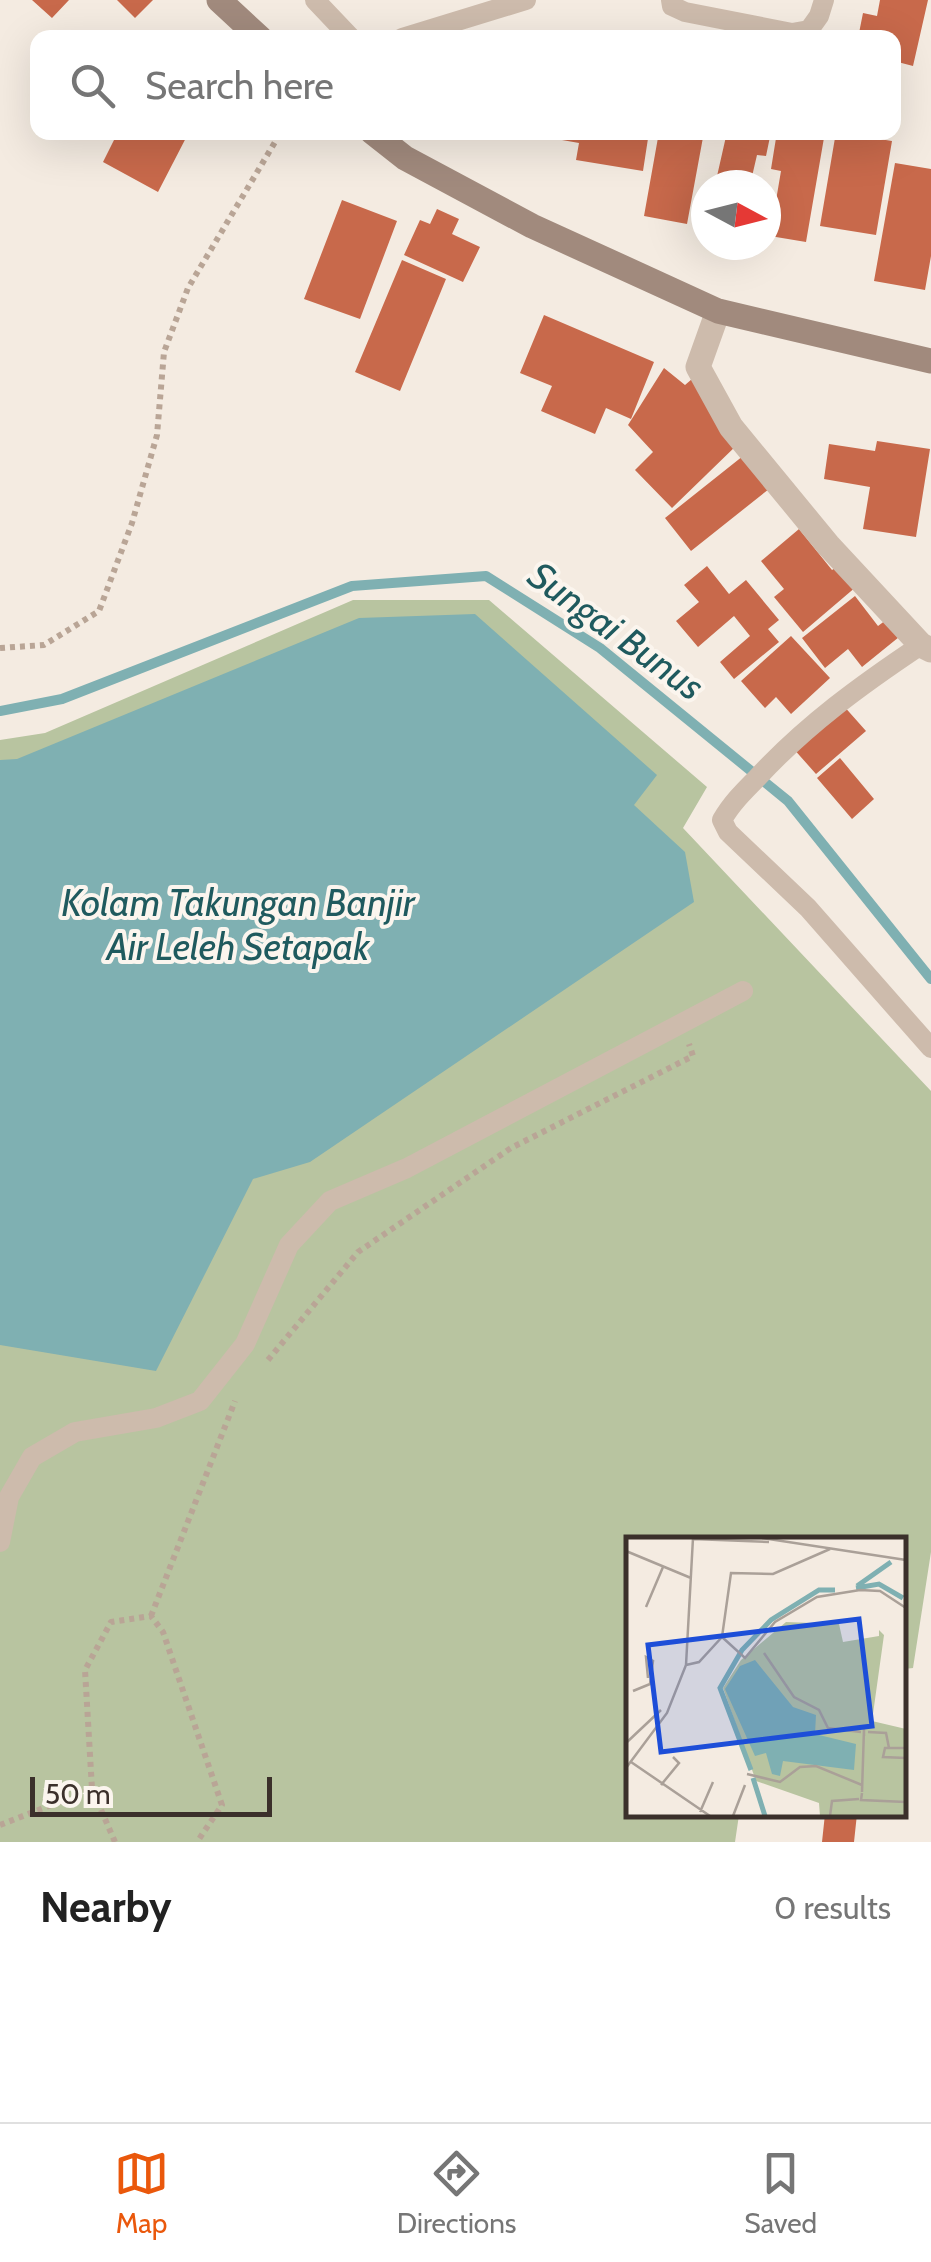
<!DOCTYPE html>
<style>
:root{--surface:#fff;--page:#f2f2f2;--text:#222;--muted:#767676;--line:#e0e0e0;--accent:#ea580c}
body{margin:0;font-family:Cabin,sans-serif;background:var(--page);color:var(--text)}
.compass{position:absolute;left:691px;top:170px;width:90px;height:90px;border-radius:50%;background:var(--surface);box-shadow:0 10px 40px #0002;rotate:97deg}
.scale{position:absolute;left:30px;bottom:25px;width:242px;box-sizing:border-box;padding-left:10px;border:5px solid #3b302b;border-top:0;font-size:28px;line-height:35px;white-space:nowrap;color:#3b302b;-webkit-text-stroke:8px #fbf5ee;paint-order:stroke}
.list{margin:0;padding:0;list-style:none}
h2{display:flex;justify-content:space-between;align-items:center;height:130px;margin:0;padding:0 40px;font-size:42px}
h2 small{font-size:32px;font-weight:400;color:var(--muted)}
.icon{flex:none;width:55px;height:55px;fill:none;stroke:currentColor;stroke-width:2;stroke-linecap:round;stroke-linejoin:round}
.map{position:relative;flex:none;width:931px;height:1842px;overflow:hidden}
.search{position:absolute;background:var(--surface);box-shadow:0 10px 40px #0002;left:30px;right:30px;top:30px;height:110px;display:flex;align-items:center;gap:25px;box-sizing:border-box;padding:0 35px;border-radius:20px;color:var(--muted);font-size:38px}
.sheet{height:280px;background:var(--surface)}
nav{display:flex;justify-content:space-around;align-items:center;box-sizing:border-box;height:140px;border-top:2px solid var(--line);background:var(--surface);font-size:28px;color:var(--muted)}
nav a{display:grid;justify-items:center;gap:5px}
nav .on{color:var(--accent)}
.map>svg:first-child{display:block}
.green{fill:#b8c4a0}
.water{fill:#7fb0b2}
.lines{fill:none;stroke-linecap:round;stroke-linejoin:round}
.stream{stroke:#7fb0b2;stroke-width:10}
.building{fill:#c8694b}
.path{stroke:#b9a596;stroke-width:6;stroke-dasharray:5 5;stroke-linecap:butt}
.service{stroke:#cdbbac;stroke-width:20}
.minor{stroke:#cdbbac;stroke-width:25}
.secondary{stroke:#a18a7d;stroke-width:25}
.labels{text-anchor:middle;stroke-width:8;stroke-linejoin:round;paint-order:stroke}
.water-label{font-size:38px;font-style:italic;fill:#1f5a5e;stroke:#fbf5ee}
.inset-river{fill:none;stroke:#7fb0b2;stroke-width:5}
.inset-road{fill:none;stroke:#aaa098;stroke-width:2.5}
.view{fill:#1d4ed8;fill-opacity:0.15;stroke:#1d4ed8;stroke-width:5}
.inset-edge{fill:none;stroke:#3b302b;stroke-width:5}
</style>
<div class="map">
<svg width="931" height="1842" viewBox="0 0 931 1842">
<rect width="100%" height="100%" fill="#f4ebe1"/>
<path class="green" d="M353 600H489L707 787 683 828 931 1091V1552L913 1668 904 1669V1540H628V1814L739 1815 735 1842H0V740L45 733Z"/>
<path class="water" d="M475 614 657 775 634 805 685 852 694 902 310 1162 253 1179 156 1371 0 1345V760L17 759 359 618Z"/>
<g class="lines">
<path class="stream" d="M0 711 62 699 352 586 486 576 600 648 788 801 931 979"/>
</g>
<path class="building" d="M32 0H69L52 18Z
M117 0H153L135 18Z
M880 0H928L913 66 894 61V38H858L863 13 877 16Z
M118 132H189L158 192 103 162Z
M546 132H649L643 171 576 160 579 143 545 137Z
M659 132H704L687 224 644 216Z
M727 132H771L766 156 757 155 750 185H715Z
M777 132H825L806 242 770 236 781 171 771 169Z
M836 132 892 141 876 235 820 226Z
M895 163 931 169V256L925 290 874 281Z
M342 200 397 221 360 319 304 299Z
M437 209 459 219 452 234 480 247 463 282 404 255 420 220 430 224Z
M402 260 446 279 400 391 355 372Z
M544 315 654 362 631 419 606 408 595 434 541 411 552 386 520 373Z
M664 368 685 385 692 379 740 442 672 508 635 470 653 452 628 425Z
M877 441 930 449 916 537 863 529 870 487 824 479 829 444 875 451Z
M748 452 774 485 691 551 665 518Z
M799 529 832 570 840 565 857 586 803 632 774 597 784 589 761 561Z
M707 566 729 594 746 580 779 620 768 629 779 642 734 679 720 662 750 636 734 616 698 647 676 621 699 602 684 585Z
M855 596 878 626 886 620 899 637 862 667 848 649 825 668 802 638Z
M791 636 830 678 791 714 776 697 765 708 741 681Z
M842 704 866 731 816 774 792 747Z
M840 758 874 799 852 819 817 778Z
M825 1814H857L854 1842H822Z"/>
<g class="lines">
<path class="path" d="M0 648 44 645 99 611 132 523 157 435 164 352 188 288 281 132
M268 1360 358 1252 511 1148 693 1056 689 1044
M151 1616 235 1401
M0 1825 92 1789
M115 1842 92 1789 85 1670 111 1622 151 1616 163 1632 222 1805 197 1842"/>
<path class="service" d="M315 0 351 38
M671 0 672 6 685 12 792 33 809 30 819 16 824 0
M402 38 526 0
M921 645C861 685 806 725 757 778 744 791 731 804 722 820L728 832 808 908 931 1048
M0 1542 9 1497 32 1457 75 1432 156 1418 200 1401 245 1344 289 1245 330 1201 407 1168 743 991"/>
<path class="minor" d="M718 311 698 367 731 427 828 545 921 645 931 650"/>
<path class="secondary" d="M219 0 260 38
M372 132 405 158 532 226 718 311 931 361"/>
</g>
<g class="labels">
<g class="water-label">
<text transform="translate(616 631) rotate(36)" y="13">Sungai Bunus</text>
<text x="238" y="916">Kolam Takungan Banjir<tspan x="238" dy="44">Air Leleh Setapak</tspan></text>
</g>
</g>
<g transform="translate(626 1537)">
<rect width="280" height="280" fill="#f4ebe1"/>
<path d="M160 85 213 87 217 105 253 99V93L258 98 246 184 280 192V279H194L193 266 130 244 97 151 115 123Z" fill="#b8c4a0"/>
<path d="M129 123 167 170 190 178 189 197 230 207 228 233 157 224 154 239 146 237 140 216 129 219 99 152 114 129Z" fill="#7fb0b2"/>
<path class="inset-river" d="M231 49 265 25M230 51 253 47 277 61M125 233 94 151 116 113 145 83 193 53H209M127 241 139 279"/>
<path class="inset-road" d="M136 1 280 23M67 2 143 5M0 14 65 41M20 70 37 30M96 100 119 121 149 85 191 60 234 53 254 54 280 71M138 116 168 160 193 173 202 191 235 195M60 128 73 125 96 100 105 36 147 37 204 12M7 154 24 147 27 124 20 120 22 141M242 195 260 196 263 211M0 206 35 173M280 211H259L257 220 280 221M5 225 84 279M0 231 41 176 60 128 67 1M121 237 154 245 174 230 190 229 236 248M35 248 53 226 47 220M236 255 238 192V199M236 256 235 263 280 265M74 275 87 245M107 279 119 248M204 279 206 264 233 262"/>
<path class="view" d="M233 82 246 189 35 215 22 108Z"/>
<rect width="280" height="280" class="inset-edge"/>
</g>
</svg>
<svg class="compass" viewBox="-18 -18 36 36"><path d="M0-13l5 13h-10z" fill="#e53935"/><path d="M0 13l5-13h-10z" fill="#767676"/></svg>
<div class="scale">50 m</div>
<div class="search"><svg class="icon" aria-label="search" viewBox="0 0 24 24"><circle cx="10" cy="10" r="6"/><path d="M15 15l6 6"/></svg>Search here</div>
</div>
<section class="sheet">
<h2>Nearby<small>0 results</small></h2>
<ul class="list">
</ul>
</section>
<nav>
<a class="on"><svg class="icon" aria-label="map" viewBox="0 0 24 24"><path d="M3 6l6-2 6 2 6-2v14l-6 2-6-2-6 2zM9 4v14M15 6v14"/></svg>Map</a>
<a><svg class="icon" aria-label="directions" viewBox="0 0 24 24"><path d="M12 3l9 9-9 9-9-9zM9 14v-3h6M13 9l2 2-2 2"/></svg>Directions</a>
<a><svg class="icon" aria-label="saved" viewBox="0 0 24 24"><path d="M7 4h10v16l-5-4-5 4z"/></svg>Saved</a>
</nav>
